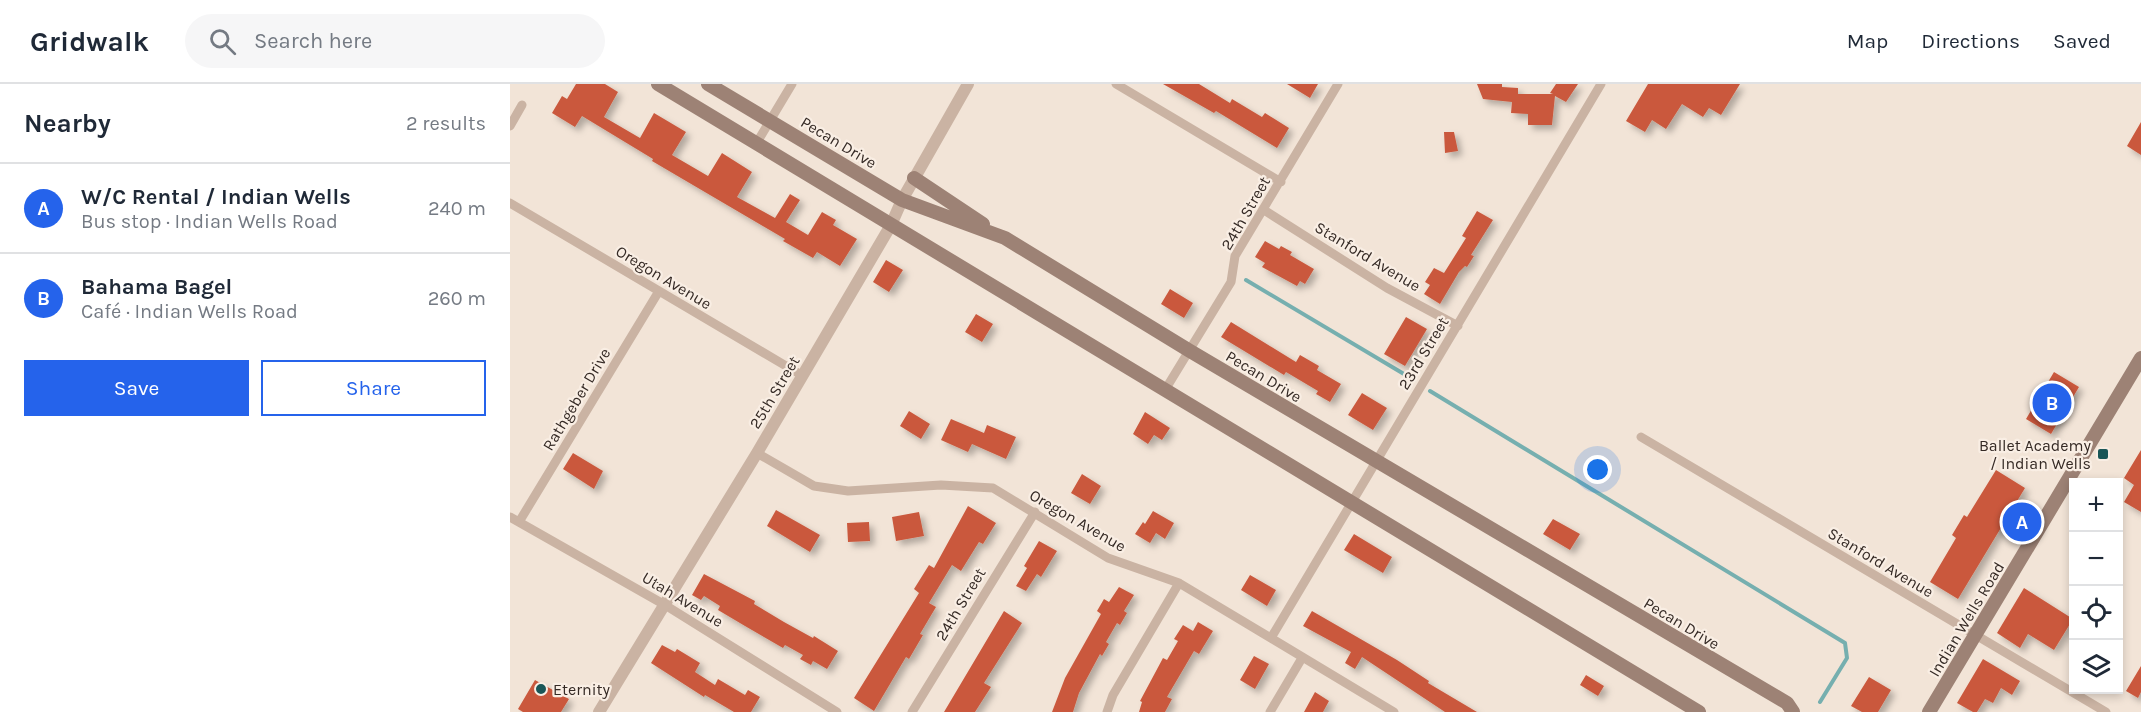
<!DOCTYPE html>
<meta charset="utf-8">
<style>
:root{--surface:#fff;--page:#f6f6f7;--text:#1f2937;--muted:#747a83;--line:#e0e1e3;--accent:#2563eb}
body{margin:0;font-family:Karla,sans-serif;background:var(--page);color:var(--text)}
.controls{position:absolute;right:18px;bottom:18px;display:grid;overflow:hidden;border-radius:0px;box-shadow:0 3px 9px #0003}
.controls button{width:54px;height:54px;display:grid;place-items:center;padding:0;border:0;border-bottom:2px solid var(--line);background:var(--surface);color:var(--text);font:30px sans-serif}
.you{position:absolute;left:1088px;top:386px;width:21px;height:21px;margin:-15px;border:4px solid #fff;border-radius:50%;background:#1a73e8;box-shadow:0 0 0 9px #1a73e833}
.badge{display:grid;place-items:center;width:39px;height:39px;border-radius:50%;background:var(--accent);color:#fff;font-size:20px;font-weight:700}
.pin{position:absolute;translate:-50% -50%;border:3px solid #fff;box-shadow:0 2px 6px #0006}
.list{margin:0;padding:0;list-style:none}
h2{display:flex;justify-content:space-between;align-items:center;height:78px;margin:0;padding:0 24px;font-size:26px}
h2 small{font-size:20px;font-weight:400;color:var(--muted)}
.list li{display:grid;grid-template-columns:39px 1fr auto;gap:18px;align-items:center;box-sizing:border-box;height:90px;padding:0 24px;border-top:2px solid var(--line)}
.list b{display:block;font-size:22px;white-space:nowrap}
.list p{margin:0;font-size:20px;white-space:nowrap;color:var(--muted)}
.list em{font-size:20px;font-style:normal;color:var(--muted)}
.actions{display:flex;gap:12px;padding:18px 24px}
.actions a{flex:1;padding:14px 0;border:2px solid var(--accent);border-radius:0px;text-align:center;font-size:21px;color:var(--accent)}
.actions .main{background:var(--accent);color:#fff}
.icon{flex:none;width:33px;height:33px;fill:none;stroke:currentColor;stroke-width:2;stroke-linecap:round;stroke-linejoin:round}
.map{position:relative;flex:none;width:1631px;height:628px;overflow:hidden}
header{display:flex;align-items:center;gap:36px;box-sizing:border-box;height:84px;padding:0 30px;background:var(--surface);border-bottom:2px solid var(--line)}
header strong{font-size:28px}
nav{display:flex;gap:33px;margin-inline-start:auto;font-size:21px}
.search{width:420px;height:54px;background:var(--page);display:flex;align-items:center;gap:15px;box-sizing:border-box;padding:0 21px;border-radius:33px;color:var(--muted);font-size:22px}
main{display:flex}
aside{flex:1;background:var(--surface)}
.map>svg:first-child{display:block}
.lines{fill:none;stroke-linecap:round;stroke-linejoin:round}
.stream{stroke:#76afaf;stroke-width:4}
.building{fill:#ca593d;filter:url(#shadow)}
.minor{stroke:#cab3a3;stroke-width:9}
.tertiary{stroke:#cab3a3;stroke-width:12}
.secondary{stroke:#9d8275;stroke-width:14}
.poi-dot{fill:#1a5657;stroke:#f9eee4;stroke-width:2}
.labels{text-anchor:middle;stroke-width:4.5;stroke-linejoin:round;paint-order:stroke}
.street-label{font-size:16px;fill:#352a25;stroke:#f9eee4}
.poi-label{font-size:16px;fill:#352a25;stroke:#f9eee4;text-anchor:end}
</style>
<header>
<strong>Gridwalk</strong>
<div class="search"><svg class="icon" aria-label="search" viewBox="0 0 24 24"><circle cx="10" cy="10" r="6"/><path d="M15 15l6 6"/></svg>Search here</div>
<nav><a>Map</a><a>Directions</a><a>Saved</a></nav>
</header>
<main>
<aside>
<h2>Nearby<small>2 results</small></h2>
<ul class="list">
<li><span class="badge">A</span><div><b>W/C Rental / Indian Wells</b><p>Bus stop · Indian Wells Road</p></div><em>240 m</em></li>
<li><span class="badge">B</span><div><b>Bahama Bagel</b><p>Café · Indian Wells Road</p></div><em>260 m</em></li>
</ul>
<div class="actions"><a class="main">Save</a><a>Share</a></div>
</aside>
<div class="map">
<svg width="1631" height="628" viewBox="0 0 1631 628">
<defs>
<filter id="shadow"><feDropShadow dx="4.5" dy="4.5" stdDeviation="3" flood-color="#0004"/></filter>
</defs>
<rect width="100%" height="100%" fill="#f2e4d7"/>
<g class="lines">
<path class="stream" d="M736 196 904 296
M920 307 1335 559 1337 574 1310 618"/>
</g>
<path class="building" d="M66 0H95L108 8 94 33 130 54 144 29 176 48 162 71 198 92 212 69 242 88 227 113 265 134 280 110 290 116 276 138 298 151 312 128 326 136 323 141 347 155 330 182 307 168 303 174 273 157 275 155 142 77 143 75 72 32 65 43 42 29 52 12 57 15Z
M653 0H689L720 19 722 15 752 33 755 29 779 44 767 64 706 27 704 29Z
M777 0H808L800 14Z
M967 0H992V3L1008 4V10H1043L1040 9 1046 0H1068L1056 18 1045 12 1042 41H1018V30L1001 29 1002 18 973 15Z
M1138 0H1230L1211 31 1199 24 1193 33 1172 20 1156 45 1142 36 1135 48 1116 37Z
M1631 38V71L1617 62Z
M934 48H944L948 67 935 69Z
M967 127 983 136 961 171 964 172 957 183 955 182 949 188 930 220 914 210 920 201 915 198 924 184 934 189 956 154 952 152Z
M755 157 769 165 771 162 782 168 780 171 804 185 795 200 790 197 787 202 752 183 755 179 745 173Z
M376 176 393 186 379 208 363 198Z
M660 205 683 219 674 234 651 220Z
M466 230 483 240 472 258 455 248Z
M896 233 917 245 895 282 874 270Z
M721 238 786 278 790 271 809 282 807 286 831 300 820 318 806 310 808 307 776 288 774 291 711 253Z
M1544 288 1569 303 1541 350 1516 335Z
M852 309 877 324 863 346 838 331Z
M399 327 420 340 411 355 390 342Z
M635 328 660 344 652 356 644 351 638 360 623 350Z
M441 335 474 349 477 341 506 353 496 375 462 360 458 368 431 356Z
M1631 366V428L1614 418 1624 401 1614 394Z
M63 369 93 387 84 405 53 385Z
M1486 386 1515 404 1448 515 1420 498 1446 454 1442 451 1454 431 1457 433Z
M572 390 591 402 580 420 561 409Z
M458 422 486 439 473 460 469 458 451 487 442 481 419 519 426 523 410 550 413 551 399 575 396 573 364 627 344 614 409 509 404 505 419 481 424 484Z
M266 426 310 451 300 468 257 442Z
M643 427 664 439 655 455 646 449 640 459 625 450 633 438 635 440Z
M409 428 414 452 386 457 382 433Z
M1043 435 1070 450 1060 466 1033 450Z
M359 438 360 457 338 458 337 439Z
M844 450 882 473 873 489 834 466Z
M529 457 547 467 531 493 527 490 516 507 506 502 517 484 514 482Z
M194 490 245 517 244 520 274 538 303 554 304 552 328 567 317 585 303 577 301 581 290 575 293 571 275 561 273 564 235 542 208 526 210 522 194 512 191 516 182 511Z
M740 491 766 506 757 522 731 506Z
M609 503 624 511 614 527 617 529 610 541 607 539 596 558 599 560 592 572 590 570 569 609 563 628H542L555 594 591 530 587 527 594 515 599 518Z
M1514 504 1563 535 1544 566 1518 550 1510 564 1487 549Z
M494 527 512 539 474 599 481 603 465 628H434Z
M802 527 887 576 919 597 918 599 967 628H935L852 573 845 585 835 579 841 568 793 542Z
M688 538 703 547 689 570 684 567 657 613 662 615 655 628H629L632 618 630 617 653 574 657 576 668 557 664 555 673 541 683 547Z
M152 561 165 568 167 565 190 579 185 588 205 601 208 595 235 611 238 606 250 613 241 628H224L195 611 194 613 141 579Z
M744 572 759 580 745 605 730 596Z
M1473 575 1510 597 1502 611 1491 604 1483 619 1475 615 1467 628H1463L1447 619Z
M1631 582V608L1628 614 1616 607Z
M1076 591 1094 602 1088 612 1070 601Z
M1359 593 1381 606 1368 628H1352L1341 622Z
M25 596 59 615 51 628H13L8 625Z
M805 608 819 617 813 628H794Z"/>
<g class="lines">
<path class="minor" d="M606 0 771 98
M0 42 12 21
M246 60 282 0
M0 119 293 292
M754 126 877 204 948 242
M655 306 721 198 725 172 828 0
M1131 353 1596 628
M247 369 304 402 338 407 431 401 483 404 598 474 669 499 884 628
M0 433 155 521 327 628
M9 438 149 207
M761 554 1091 0
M402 628 525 428
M597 628 603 611 669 499
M760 628 792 574"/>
<path class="tertiary" d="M89 628 247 369 381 141 392 116 458 0"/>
<path class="secondary" d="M148 0 1189 628
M198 0 392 116 495 154 680 267 1277 619 1283 628
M404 94 473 140
M1419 628 1631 274"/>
</g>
<g class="poi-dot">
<rect x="1587" y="364" width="12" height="12" rx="3"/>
<circle cx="31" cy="605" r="6"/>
</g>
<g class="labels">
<g class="street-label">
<text transform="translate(329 58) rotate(31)" y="6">Pecan Drive</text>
<text transform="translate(735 129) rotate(-60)" y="6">24th Street</text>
<text transform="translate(858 172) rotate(31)" y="6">Stanford Avenue</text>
<text transform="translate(154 193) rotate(31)" y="6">Oregon Avenue</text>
<text transform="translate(913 269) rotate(-59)" y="6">23rd Street</text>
<text transform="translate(754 292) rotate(31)" y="6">Pecan Drive</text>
<text transform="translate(264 308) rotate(-59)" y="6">25th Street</text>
<text transform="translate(66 315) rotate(-59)" y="6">Rathgeber Drive</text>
<text transform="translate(568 436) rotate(30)" y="6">Oregon Avenue</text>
<text transform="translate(1371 478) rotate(31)" y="6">Stanford Avenue</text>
<text transform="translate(173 515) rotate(31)" y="6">Utah Avenue</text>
<text transform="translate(450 520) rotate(-59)" y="6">24th Street</text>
<text transform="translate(1456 535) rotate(-59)" y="6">Indian Wells Road</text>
<text transform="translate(1172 539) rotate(31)" y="6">Pecan Drive</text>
</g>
<g class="poi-label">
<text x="1581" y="367">Ballet Academy<tspan x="1581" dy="18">/ Indian Wells</tspan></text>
<text x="43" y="611" text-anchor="start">Eternity</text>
</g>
</g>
</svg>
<div class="controls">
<button>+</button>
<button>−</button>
<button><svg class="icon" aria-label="locate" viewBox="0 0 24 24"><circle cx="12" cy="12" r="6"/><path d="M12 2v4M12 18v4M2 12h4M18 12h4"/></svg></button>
<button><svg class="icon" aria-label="layers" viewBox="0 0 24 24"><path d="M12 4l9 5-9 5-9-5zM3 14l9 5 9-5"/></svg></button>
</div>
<div class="you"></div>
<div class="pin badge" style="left:1512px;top:438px">A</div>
<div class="pin badge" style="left:1542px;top:319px">B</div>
</div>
</main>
